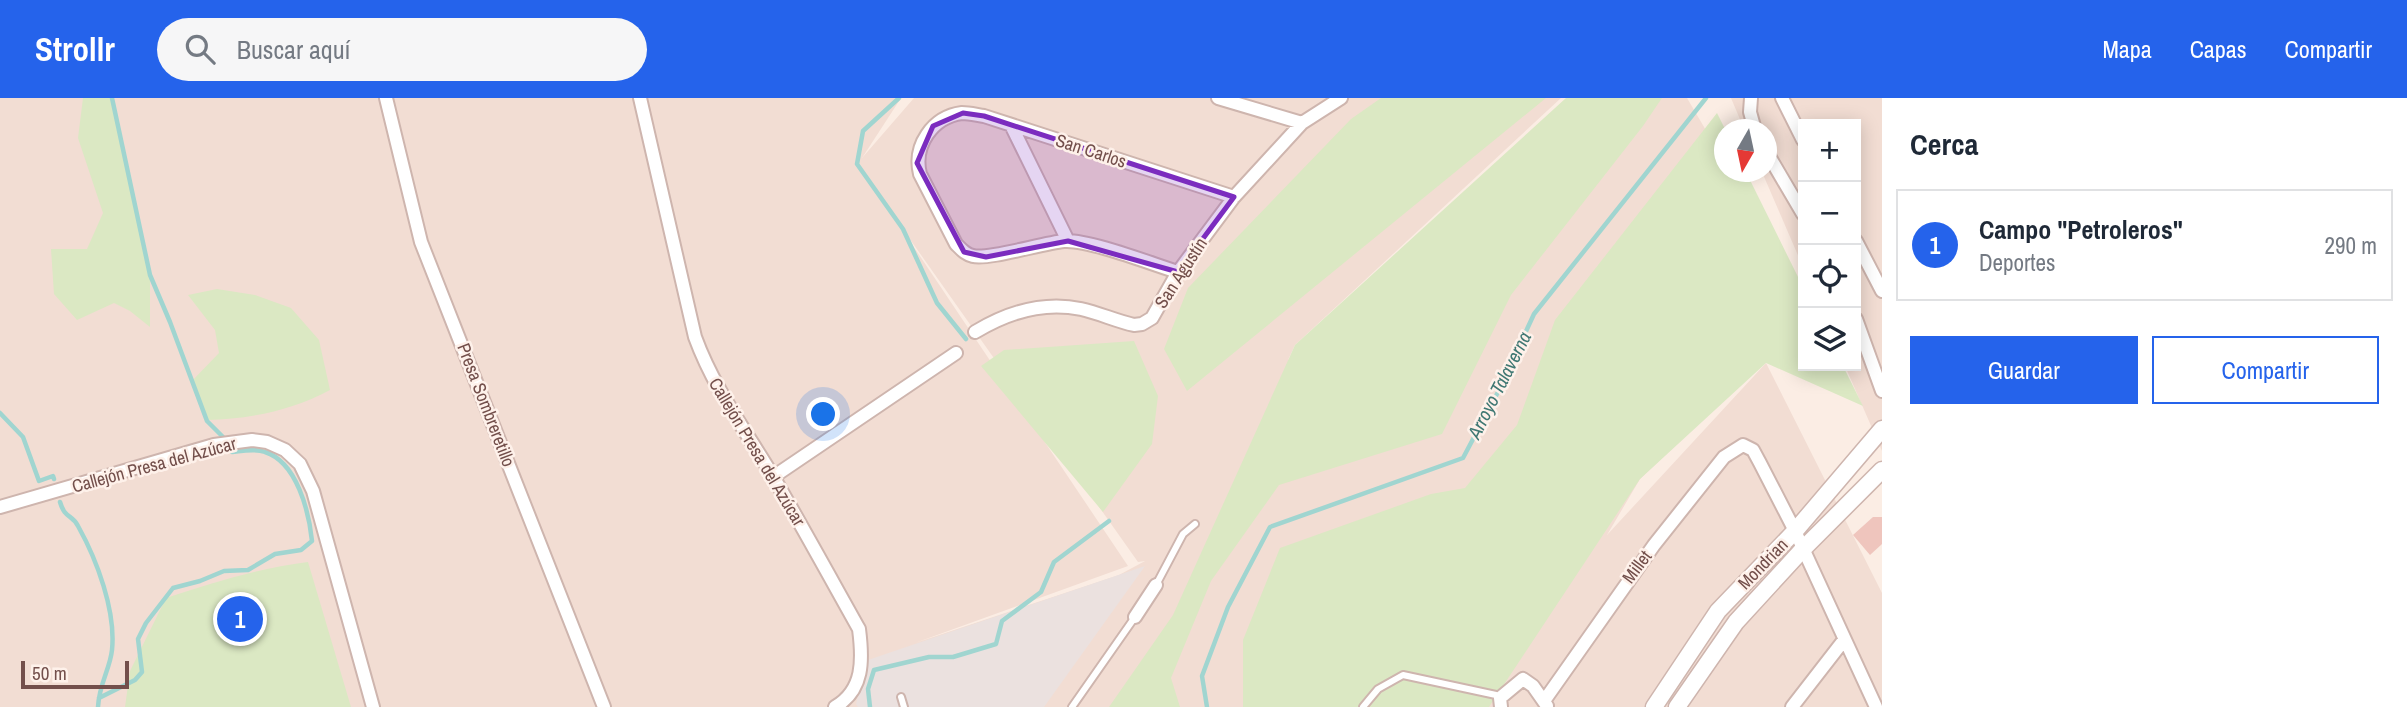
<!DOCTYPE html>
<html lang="es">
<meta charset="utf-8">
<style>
:root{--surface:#fff;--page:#f6f6f7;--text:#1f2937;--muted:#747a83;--line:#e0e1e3;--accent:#2563eb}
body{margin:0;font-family:"Archivo Narrow",sans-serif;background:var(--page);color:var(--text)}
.controls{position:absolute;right:21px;top:21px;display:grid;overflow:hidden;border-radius:0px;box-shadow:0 4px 18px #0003}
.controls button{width:63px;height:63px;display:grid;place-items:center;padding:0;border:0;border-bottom:2px solid var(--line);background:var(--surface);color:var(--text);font:35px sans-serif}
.compass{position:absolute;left:1714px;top:21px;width:63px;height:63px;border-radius:50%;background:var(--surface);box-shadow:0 4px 18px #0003;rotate:189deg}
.scale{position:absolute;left:21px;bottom:18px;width:108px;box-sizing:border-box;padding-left:7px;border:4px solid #734f4b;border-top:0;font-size:19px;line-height:24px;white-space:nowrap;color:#734f4b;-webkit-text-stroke:5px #fef1ea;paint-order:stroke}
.you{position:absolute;left:824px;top:317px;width:24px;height:24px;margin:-18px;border:5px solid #fff;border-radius:50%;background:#1a73e8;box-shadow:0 0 0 10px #1a73e833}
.badge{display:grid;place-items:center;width:46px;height:46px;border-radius:50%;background:var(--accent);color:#fff;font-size:23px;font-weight:700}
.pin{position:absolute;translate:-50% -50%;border:4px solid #fff;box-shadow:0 2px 7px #0006}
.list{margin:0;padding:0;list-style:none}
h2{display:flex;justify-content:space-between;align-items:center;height:91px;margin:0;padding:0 28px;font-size:30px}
h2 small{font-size:23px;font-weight:400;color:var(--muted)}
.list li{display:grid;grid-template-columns:46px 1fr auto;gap:21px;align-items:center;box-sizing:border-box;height:112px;margin:0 14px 14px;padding:0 14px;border:2px solid var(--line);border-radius:0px}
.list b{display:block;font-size:26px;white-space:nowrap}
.list p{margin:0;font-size:23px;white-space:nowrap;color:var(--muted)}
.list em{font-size:23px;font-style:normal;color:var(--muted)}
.actions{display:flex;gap:14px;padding:21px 28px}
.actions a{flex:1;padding:16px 0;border:2px solid var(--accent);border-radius:0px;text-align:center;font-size:24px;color:var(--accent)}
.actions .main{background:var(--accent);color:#fff}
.icon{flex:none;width:38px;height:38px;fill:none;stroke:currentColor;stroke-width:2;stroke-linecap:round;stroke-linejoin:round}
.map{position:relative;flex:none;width:1882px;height:609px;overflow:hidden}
header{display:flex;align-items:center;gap:42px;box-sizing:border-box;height:98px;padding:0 35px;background:var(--accent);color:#fff}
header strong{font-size:33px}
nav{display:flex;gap:38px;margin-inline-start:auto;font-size:24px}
.search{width:490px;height:63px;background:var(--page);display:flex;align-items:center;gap:18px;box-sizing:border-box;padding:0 24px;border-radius:38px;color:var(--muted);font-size:26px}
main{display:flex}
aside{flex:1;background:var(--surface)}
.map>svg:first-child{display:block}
.residential{fill:#f2ddd3;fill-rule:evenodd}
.industrial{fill:#ebe1df}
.green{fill:#dbe8c3}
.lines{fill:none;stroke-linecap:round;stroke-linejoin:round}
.stream{stroke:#a0d5d0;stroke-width:4.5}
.building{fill:#efc5bd}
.service-casing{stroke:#ceb5ae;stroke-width:10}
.minor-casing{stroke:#ceb5ae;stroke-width:16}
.tertiary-casing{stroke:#ceb5ae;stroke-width:19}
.service{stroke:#fff;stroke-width:6}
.minor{stroke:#fff;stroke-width:12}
.tertiary{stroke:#fff;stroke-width:16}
.marked{fill:#7b2cbf;fill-opacity:0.2;stroke:#7b2cbf;stroke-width:5;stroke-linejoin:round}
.labels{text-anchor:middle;stroke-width:5;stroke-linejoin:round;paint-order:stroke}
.street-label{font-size:18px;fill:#734f4b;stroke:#fef1ea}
.water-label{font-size:19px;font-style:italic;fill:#407873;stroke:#fef1ea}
</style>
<header>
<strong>Strollr</strong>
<div class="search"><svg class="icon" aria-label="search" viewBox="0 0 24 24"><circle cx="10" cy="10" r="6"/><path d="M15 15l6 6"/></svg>Buscar aquí</div>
<nav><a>Mapa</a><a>Capas</a><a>Compartir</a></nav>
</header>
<main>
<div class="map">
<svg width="1882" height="609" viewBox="0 0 1882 609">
<rect width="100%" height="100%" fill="#fbede4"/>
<path class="residential" d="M0 0H901L862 60 914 0H1561L1295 247 1288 262 1648 0H1687L1724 63V74L1803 227 1640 381 1607 437 1766 265 1882 495V609H0ZM885 106 1138 464 1145 463 1119 477 915 545 1128 468Z
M1731 0H1882V353L1845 268H1856V26H1803V169L1762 74H1766V32L1744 31Z"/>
<path class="industrial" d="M1145 468 1044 609H858L856 606 868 562Z"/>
<path class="green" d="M83 0H112L150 177V229L130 213 114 205 77 222 54 196 51 151H87L103 115 78 40Z
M1381 0H1546L1187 293 1164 251 1188 190 1351 21Z
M1566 0H1662L1643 28 1511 197 1442 336 1279 387 1211 483 1171 580 1180 609H1109L1173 517 1295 247Z
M1717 15 1725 31 1724 74H1746L1803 189V268H1843L1863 308 1766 265 1640 381 1489 609H1243V542L1280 450 1431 396 1465 390 1517 327 1555 222Z
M217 191 255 197 291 210 319 242 330 292C293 312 250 321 207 322L191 284 219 255 215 232 188 197Z
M1134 243 1158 298 1152 346 1103 414 981 268 1004 252Z
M308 464 351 609H125L130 573 166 500C213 485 258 470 308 464Z"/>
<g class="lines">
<path class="stream" d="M112 0 150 177 170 224 207 323 223 339
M899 0 863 33 857 66 903 131 937 205 966 241
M0 315 23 339 39 383 53 378 54 381
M60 404C65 421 72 416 78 428 97 462 116 513 112 552 110 571 99 586 98 609
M99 600 135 582 142 574 138 541 146 525 173 490 200 483 224 473 248 472 275 456 301 452 312 443C309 414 297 364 265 354 255 350 242 353 232 354
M870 609 868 591 874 572 929 559H953L996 546 1002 523 1041 494 1054 464 1109 423
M1207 609 1202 578 1228 509 1270 429 1463 360 1498 294 1534 216 1706 0"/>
</g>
<path class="building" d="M1873 419H1882V446L1870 457 1853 437Z"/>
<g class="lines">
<defs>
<path id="service" d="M1156 487 1183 436 1195 426
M901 599 904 609
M1072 609 1135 519
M1363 609 1378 591 1403 577 1496 597"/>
<path id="minor" d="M386 0 421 144 604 609
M640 0 695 239C714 291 746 333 774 380 803 430 831 481 859 531 863 562 864 592 835 609
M1218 0 1302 25
M1751 0 1750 14 1755 32
M1782 0 1803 42
M1011 27 1068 143
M1766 53 1803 116
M1856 143 1882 193
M1178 174C1152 166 1088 141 1064 143 1043 145 988 162 973 158 965 156 962 152 956 146L920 76C913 48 932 19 962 15 969 15 977 17 984 18L1234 99
M1856 221 1882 293
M975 234C1008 214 1043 203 1081 211 1099 215 1116 223 1134 227L1142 226 1152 220 1178 174 1234 99 1302 25 1341 0
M773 379 956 255
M0 409 214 347 252 342 267 344 285 352 300 366 313 393 373 609
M1135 519 1156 487
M1544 603 1654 447 1724 359 1743 347 1753 352 1760 365 1795 433 1876 609
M1501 609 1500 600 1523 581 1533 588 1547 608
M1792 609 1844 542"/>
<path id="tertiary" d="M1654 609 1718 513 1795 433 1882 331
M1677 609 1736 524 1803 451 1882 372"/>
</defs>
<use href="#service" class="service-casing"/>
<use href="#minor" class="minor-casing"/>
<use href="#tertiary" class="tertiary-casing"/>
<use href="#service" class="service"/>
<use href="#minor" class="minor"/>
<use href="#tertiary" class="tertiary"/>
</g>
<path class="marked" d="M963 15 984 18 1234 99 1178 174 1068 143 986 159 964 154 917 65 933 28Z"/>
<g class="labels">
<g class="street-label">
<text transform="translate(1091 53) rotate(18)" y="6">San Carlos</text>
<text transform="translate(1181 175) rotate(-57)" y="6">San Agustín</text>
<text transform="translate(486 307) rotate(69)" y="6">Presa Sombreretillo</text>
<text transform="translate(757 354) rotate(59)" y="6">Callejón Presa del Azúcar</text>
<text transform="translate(154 367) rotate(-15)" y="6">Callejón Presa del Azúcar</text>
<text transform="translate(1763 466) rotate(-46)" y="6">Mondrian</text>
<text transform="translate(1637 469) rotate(-53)" y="6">Millet</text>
</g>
<g class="water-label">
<text transform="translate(1499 287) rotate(-63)" y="7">Arroyo Talaverna</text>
</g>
</g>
</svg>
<div class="controls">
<button>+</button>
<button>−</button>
<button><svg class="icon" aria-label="locate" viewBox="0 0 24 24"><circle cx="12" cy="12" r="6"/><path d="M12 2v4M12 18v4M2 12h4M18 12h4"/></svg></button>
<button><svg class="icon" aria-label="layers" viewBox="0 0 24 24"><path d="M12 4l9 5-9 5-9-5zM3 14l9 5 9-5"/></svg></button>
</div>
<svg class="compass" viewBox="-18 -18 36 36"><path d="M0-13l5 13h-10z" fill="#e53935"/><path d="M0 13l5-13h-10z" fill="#747a83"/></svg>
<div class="scale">50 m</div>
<div class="you"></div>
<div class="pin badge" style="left:240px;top:521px">1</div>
</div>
<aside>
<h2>Cerca<small></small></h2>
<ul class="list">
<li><span class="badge">1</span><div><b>Campo &quot;Petroleros&quot;</b><p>Deportes</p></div><em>290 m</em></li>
</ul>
<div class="actions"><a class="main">Guardar</a><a>Compartir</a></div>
</aside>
</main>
